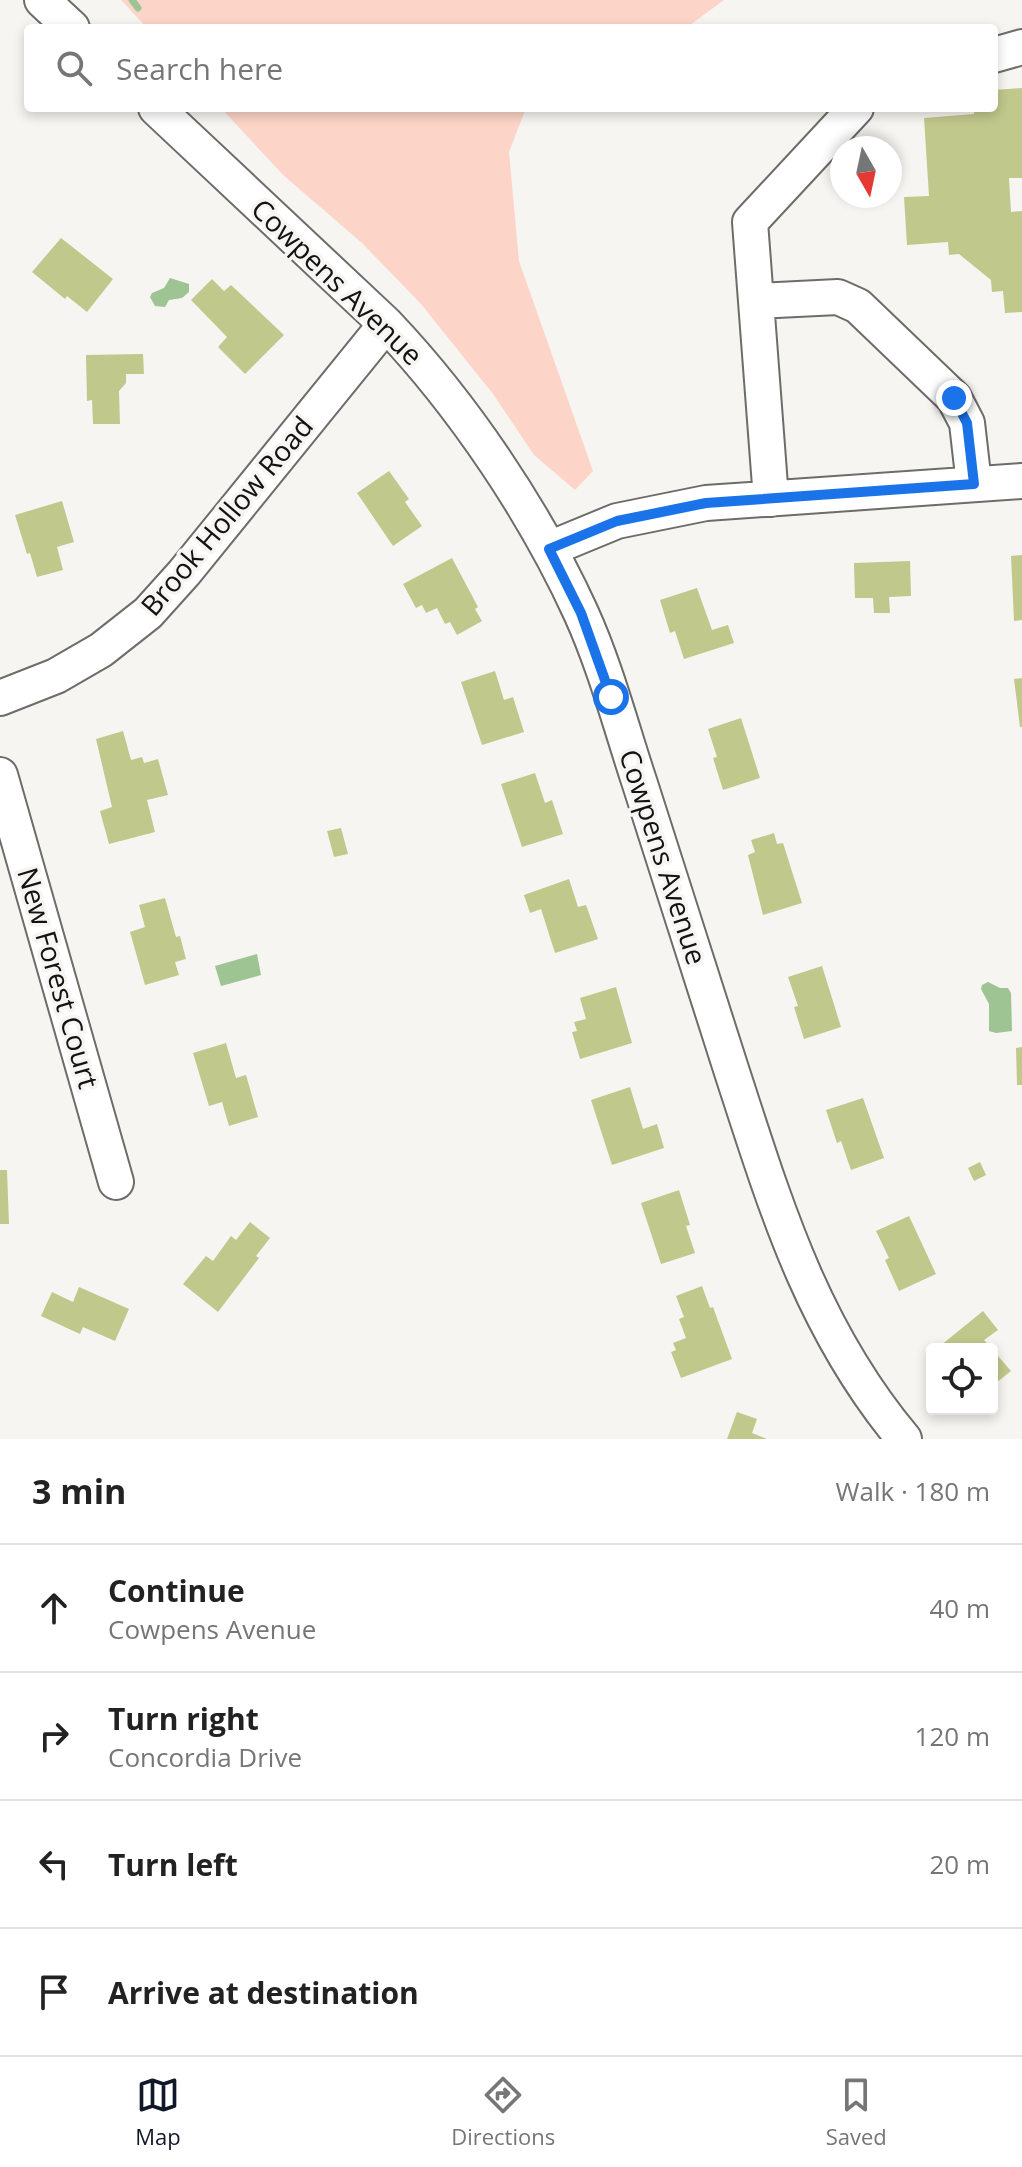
<!DOCTYPE html>
<meta charset="utf-8">
<style>
:root{--surface:#fff;--page:#f2f2f2;--text:#222;--muted:#767676;--line:#e0e0e0;--accent:#111827}
body{margin:0;font-family:"Open Sans",sans-serif;background:var(--page);color:var(--text)}
.controls{position:absolute;right:24px;bottom:24px;display:grid;overflow:hidden;border-radius:8px;box-shadow:0 4px 12px #0003}
.controls button{width:72px;height:72px;display:grid;place-items:center;padding:0;border:0;border-bottom:2px solid var(--line);background:var(--surface);color:var(--text);font:40px sans-serif}
.compass{position:absolute;left:830px;top:136px;width:72px;height:72px;border-radius:50%;background:var(--surface);box-shadow:0 4px 12px #0003;rotate:171deg}
.stop{position:absolute;width:24px;height:24px;margin:-18px;border:6px solid #1a73e8;border-radius:50%;background:#fff}
.stop.end{background:#1a73e8;border-color:#fff;box-shadow:0 2px 8px #0008}
.list{margin:0;padding:0;list-style:none}
h2{display:flex;justify-content:space-between;align-items:center;height:104px;margin:0;padding:0 32px;font-size:34px}
h2 small{font-size:26px;font-weight:400;color:var(--muted)}
.list li{display:grid;grid-template-columns:52px 1fr auto;gap:24px;align-items:center;box-sizing:border-box;height:128px;padding:0 32px;border-top:2px solid var(--line)}
.list b{display:block;font-size:30px;white-space:nowrap}
.list p{margin:0;font-size:26px;white-space:nowrap;color:var(--muted)}
.list em{font-size:26px;font-style:normal;color:var(--muted)}
.icon{flex:none;width:44px;height:44px;fill:none;stroke:currentColor;stroke-width:2;stroke-linecap:round;stroke-linejoin:round}
.map{position:relative;flex:none;width:1022px;height:1439px;overflow:hidden}
.search{position:absolute;background:var(--surface);box-shadow:0 4px 12px #0003;left:24px;right:24px;top:24px;height:88px;display:flex;align-items:center;gap:20px;box-sizing:border-box;padding:0 28px;border-radius:8px;color:var(--muted);font-size:30px}
.sheet{height:616px;background:var(--surface)}
nav{display:flex;justify-content:space-around;align-items:center;box-sizing:border-box;height:112px;border-top:2px solid var(--line);background:var(--surface);font-size:22px;color:var(--muted)}
nav a{display:grid;justify-items:center;gap:4px}
nav .on{color:var(--accent)}
.map>svg:first-child{display:block}
.green{fill:#fdd5c8}
.water{fill:#9dc492}
.lines{fill:none;stroke-linecap:round;stroke-linejoin:round}
.stream{stroke:#9dc492;stroke-width:7}
.building{fill:#c1c88c}
.minor-casing{stroke:#6e6c68;stroke-width:38}
.minor{stroke:#fff;stroke-width:34}
.route{stroke:#1a73e8;stroke-width:10}
.labels{text-anchor:middle;stroke-width:7;stroke-linejoin:round;paint-order:stroke}
.street-label{font-size:28px;fill:#131211;stroke:#f7f5f1}
</style>
<div class="map">
<svg width="1022" height="1439" viewBox="0 0 1022 1439">
<rect width="100%" height="100%" fill="#f7f5f1"/>
<path class="green" d="M121 0H724L686 28H147Z
M221 108H526L509 152 519 261 593 471 575 490 534 455 493 394 421 304 362 243 283 175Z"/>
<path class="water" d="M170 278 189 284V292L182 298 169 300 165 307 155 306 150 297 152 293 164 288Z
M257 954 261 975 221 986 215 966Z
M988 982 1000 988H1008L1011 993 1012 1031 996 1033 989 1031V1004L981 989 982 985Z"/>
<g class="lines">
<path class="stream" d="M132 0 138 8"/>
</g>
<path class="building" d="M1022 88V178H1009L1011 212 1022 211V312L1005 313 1003 291 992 292 991 280 959 254 949 255 948 242 907 245 904 197 929 196 924 118 974 114V108H994V90Z
M61 238 113 279 87 312 67 296 65 299 32 272Z
M212 279 224 291 231 285 284 335 245 374 218 347 227 337 191 300Z
M143 354 144 374H126V383L119 391 120 424H93L92 400 87 401 86 355Z
M389 471 409 499 405 502 422 526 393 546 357 493Z
M62 501 74 542 57 547 63 570 37 577 30 553 27 554 15 515Z
M1022 555V620L1014 621 1011 556Z
M452 558 478 607 475 609 482 621 457 635 450 622 445 624 437 608 426 613 422 605 416 608 403 584Z
M910 561 911 596 889 597 890 613H874L873 598H855L854 563Z
M697 588 712 630 728 625 734 643 684 659 675 631 670 633 660 600Z
M495 671 504 700 513 697 524 732 482 745 461 682Z
M1022 678V727H1020L1014 679Z
M741 718 760 778 723 790 713 758 717 757 708 729Z
M123 731 131 760 142 757 144 763 158 759 168 795 147 800 155 832 109 844 100 811 112 807 96 739Z
M535 773 545 803 552 800 563 834 522 847 501 784Z
M341 828 348 854 334 857 327 831Z
M774 833 777 844 783 843 802 903 763 915 748 855 755 852 751 840Z
M569 879 578 907 586 905 598 939 555 953 541 909 530 913 524 895Z
M165 898 176 937 180 936 186 959 175 962 179 975 145 985 130 932 145 927 139 905Z
M822 966 841 1027 804 1039 794 1007 798 1006 788 977Z
M616 987 632 1043 580 1059 572 1032 577 1031 574 1022 586 1019 580 998Z
M226 1043 236 1078 246 1075 258 1117 229 1126 222 1102 209 1106 193 1053Z
M1022 1047V1085H1017L1016 1048Z
M630 1087 643 1129 657 1124 664 1148 612 1165 591 1100Z
M863 1098 884 1158 851 1170 841 1141 837 1143 826 1110Z
M980 1162 986 1175 974 1181 968 1168Z
M0 1170H7L9 1224H0Z
M679 1190 690 1225 686 1226 695 1253 661 1264 641 1203Z
M909 1216 936 1274 899 1291 885 1260 889 1258 876 1231Z
M250 1222 270 1238 256 1256 259 1258 218 1312 183 1284 206 1256 213 1261 231 1236 236 1240Z
M702 1286 710 1308 713 1307 732 1359 681 1378 671 1352 676 1350 673 1343 686 1338 679 1319 684 1317 676 1296Z
M79 1287 129 1309 115 1341 83 1327 80 1334 41 1316 52 1292 73 1302Z
M983 1311 998 1330 984 1340 992 1349H943L940 1346Z
M992 1349 1011 1371 992 1386Z
M737 1412 757 1419 752 1433 767 1439H727Z"/>
<g class="lines">
<defs>
<path id="minor" d="M42 0 72 28
M994 55 1022 47
M156 108 386 324C463 405 535 512 581 613 606 668 621 727 640 784 670 879 701 974 731 1069 775 1204 811 1328 904 1439
M756 301 838 297 858 306 954 398 967 423 974 484
M771 499 750 222 856 108
M549 549 617 521 706 503 1022 481
M0 698 56 676 101 650 148 613 184 573 386 324
M0 775 116 1182"/>
</defs>
<use href="#minor" class="minor-casing"/>
<use href="#minor" class="minor"/>
</g>
<g class="lines">
<path class="route" d="M611 697 581 613 549 549 617 521 706 503 974 484 967 423 954 398"/>
</g>
<g class="labels">
<g class="street-label">
<text transform="translate(337 282) rotate(44)" y="10">Cowpens Avenue</text>
<text transform="translate(227 516) rotate(-50)" y="10">Brook Hollow Road</text>
<text transform="translate(663 857) rotate(72)" y="10">Cowpens Avenue</text>
<text transform="translate(58 978) rotate(74)" y="10">New Forest Court</text>
</g>
</g>
</svg>
<div class="controls">
<button><svg class="icon" aria-label="locate" viewBox="0 0 24 24"><circle cx="12" cy="12" r="6"/><path d="M12 2v4M12 18v4M2 12h4M18 12h4"/></svg></button>
</div>
<svg class="compass" viewBox="-18 -18 36 36"><path d="M0-13l5 13h-10z" fill="#e53935"/><path d="M0 13l5-13h-10z" fill="#767676"/></svg>
<div class="stop" style="left:611px;top:697px"></div>
<div class="stop end" style="left:954px;top:398px"></div>
<div class="search"><svg class="icon" aria-label="search" viewBox="0 0 24 24"><circle cx="10" cy="10" r="6"/><path d="M15 15l6 6"/></svg>Search here</div>
</div>
<section class="sheet">
<h2>3 min<small>Walk · 180 m</small></h2>
<ul class="list">
<li><svg class="icon" aria-label="ahead" viewBox="0 0 24 24"><path d="M12 20V5M6 11l6-6 6 6"/></svg><div><b>Continue</b><p>Cowpens Avenue</p></div><em>40 m</em></li>
<li><svg class="icon" aria-label="right" viewBox="0 0 24 24"><path d="M7 20v-9h11M14 6l5 5-5 5"/></svg><div><b>Turn right</b><p>Concordia Drive</p></div><em>120 m</em></li>
<li><svg class="icon" aria-label="left" viewBox="0 0 24 24"><path d="M17 20v-9H6M10 6l-5 5 5 5"/></svg><div><b>Turn left</b></div><em>20 m</em></li>
<li><svg class="icon" aria-label="arrive" viewBox="0 0 24 24"><path d="M6 21V4h12l-3 4 3 4H6"/></svg><div><b>Arrive at destination</b></div></li>
</ul>
</section>
<nav>
<a class="on"><svg class="icon" aria-label="map" viewBox="0 0 24 24"><path d="M3 6l6-2 6 2 6-2v14l-6 2-6-2-6 2zM9 4v14M15 6v14"/></svg>Map</a>
<a><svg class="icon" aria-label="directions" viewBox="0 0 24 24"><path d="M12 3l9 9-9 9-9-9zM9 14v-3h6M13 9l2 2-2 2"/></svg>Directions</a>
<a><svg class="icon" aria-label="saved" viewBox="0 0 24 24"><path d="M7 4h10v16l-5-4-5 4z"/></svg>Saved</a>
</nav>
